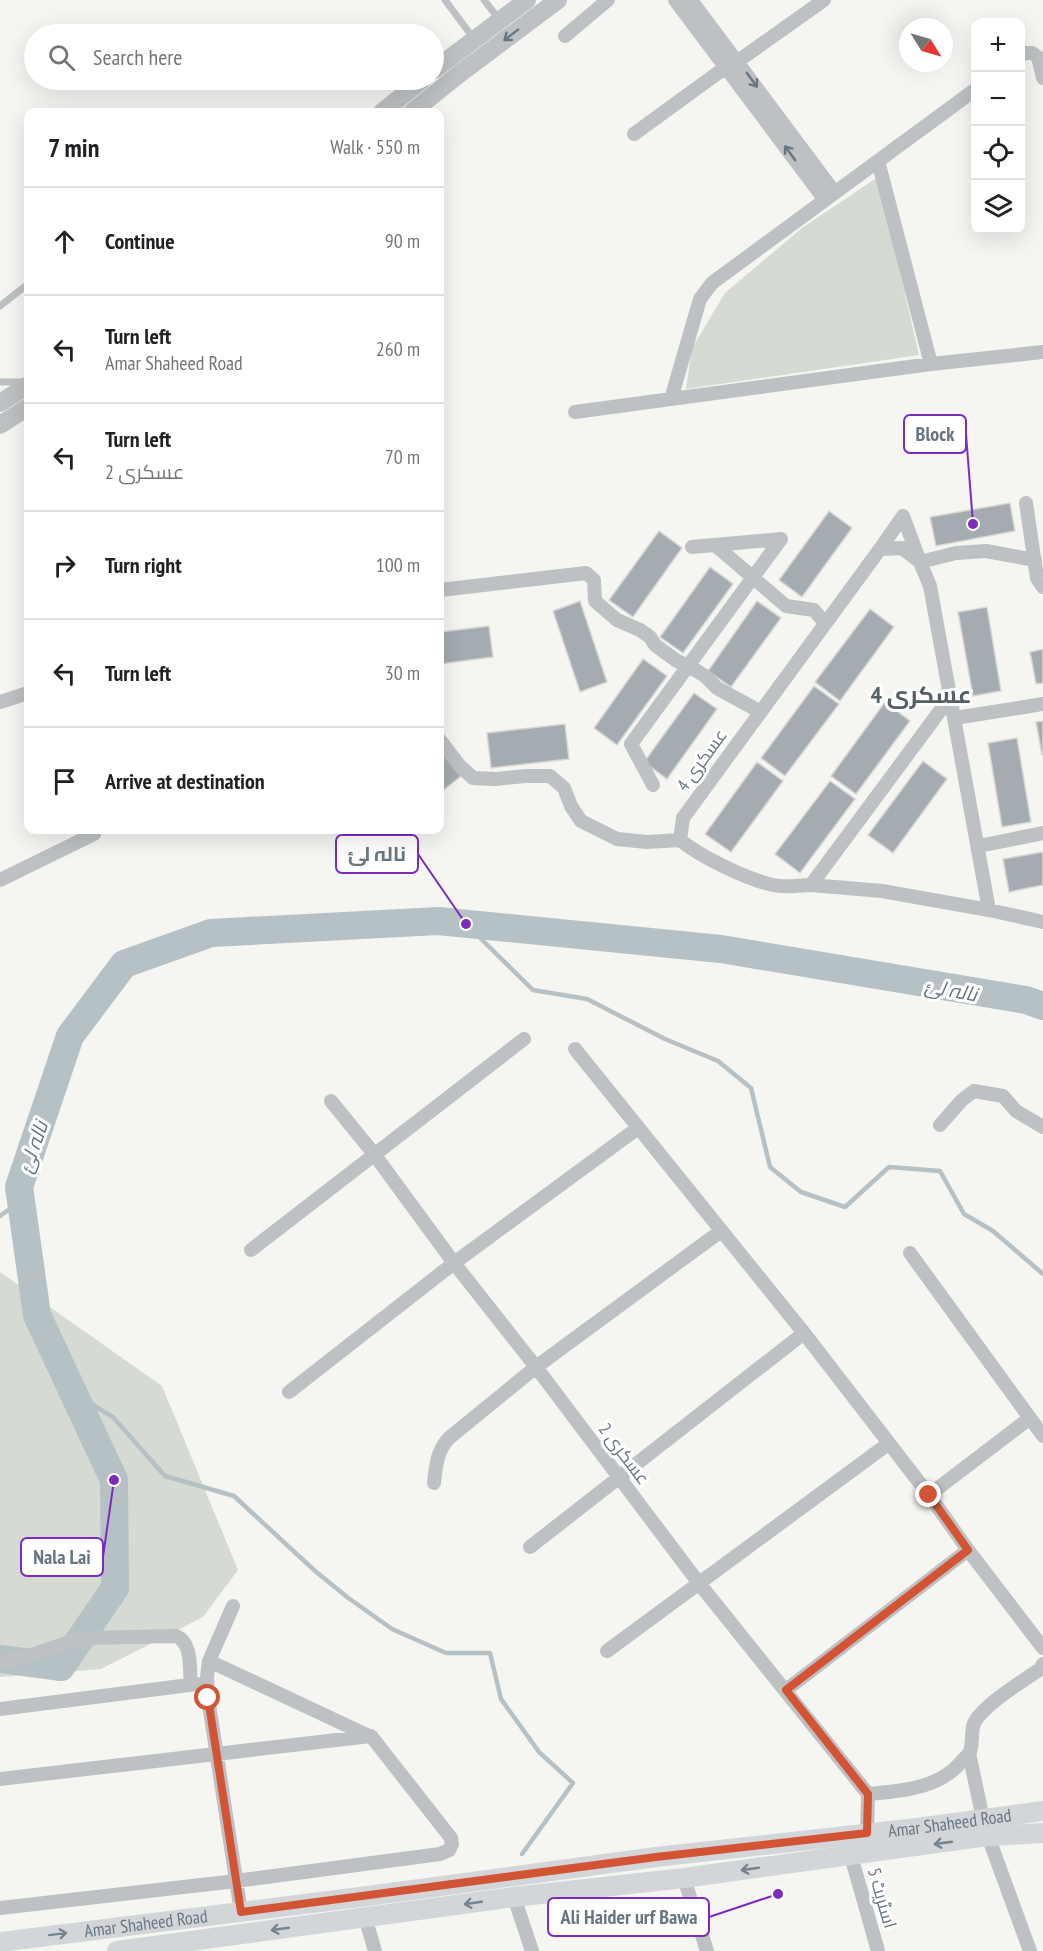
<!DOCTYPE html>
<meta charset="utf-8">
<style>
:root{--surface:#fff;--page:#f2f2f2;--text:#202124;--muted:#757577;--line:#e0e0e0}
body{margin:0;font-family:"PT Sans Narrow",Cairo,sans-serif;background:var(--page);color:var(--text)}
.controls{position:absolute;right:18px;top:18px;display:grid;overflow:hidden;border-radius:12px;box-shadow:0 6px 24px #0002}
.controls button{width:54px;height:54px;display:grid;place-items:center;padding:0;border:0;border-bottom:2px solid var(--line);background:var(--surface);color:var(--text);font:30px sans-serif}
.compass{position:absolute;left:899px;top:18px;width:54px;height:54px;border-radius:50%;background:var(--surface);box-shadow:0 6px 24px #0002;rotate:127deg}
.stop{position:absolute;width:18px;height:18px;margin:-14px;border:4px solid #d25435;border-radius:50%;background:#fff}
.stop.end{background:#d25435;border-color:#fff;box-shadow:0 2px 6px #0008}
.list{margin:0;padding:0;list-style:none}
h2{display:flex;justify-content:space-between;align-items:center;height:78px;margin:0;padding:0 24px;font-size:26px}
h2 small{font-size:20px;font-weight:400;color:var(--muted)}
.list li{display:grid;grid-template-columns:39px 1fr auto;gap:18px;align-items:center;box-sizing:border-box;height:108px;padding:0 24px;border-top:2px solid var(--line)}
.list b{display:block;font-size:22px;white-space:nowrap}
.list p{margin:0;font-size:20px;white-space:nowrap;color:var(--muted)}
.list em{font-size:20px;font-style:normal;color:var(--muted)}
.icon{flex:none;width:33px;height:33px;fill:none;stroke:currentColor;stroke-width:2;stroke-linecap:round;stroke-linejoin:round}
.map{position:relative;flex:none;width:1043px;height:1951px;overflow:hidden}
.search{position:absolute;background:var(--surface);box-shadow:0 6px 24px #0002;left:24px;top:24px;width:420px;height:66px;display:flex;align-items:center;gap:15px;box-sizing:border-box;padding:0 21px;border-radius:33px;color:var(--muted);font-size:22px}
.panel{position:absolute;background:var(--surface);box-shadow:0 6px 24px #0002;left:24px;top:108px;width:420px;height:726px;border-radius:12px}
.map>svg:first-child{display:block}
.green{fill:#d5dad2}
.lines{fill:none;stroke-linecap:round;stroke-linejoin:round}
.stream{stroke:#b5c1c4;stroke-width:4.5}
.river{stroke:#b5c1c4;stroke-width:28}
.building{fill:#a5acb1;stroke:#d7d7d5;stroke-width:1.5}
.service{stroke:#bdc1c4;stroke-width:7}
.minor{stroke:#bdc1c4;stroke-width:14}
.tertiary{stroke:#bdc1c4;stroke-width:18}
.secondary{stroke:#d2d6d9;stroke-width:20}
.oneway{stroke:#677680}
.oneway2{stroke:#77848d}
.route{stroke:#d25435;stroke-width:8}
.labels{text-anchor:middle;stroke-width:6;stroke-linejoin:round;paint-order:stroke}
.street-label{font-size:18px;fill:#677680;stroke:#fff}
.water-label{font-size:20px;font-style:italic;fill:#63777d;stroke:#fff}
.district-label{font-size:24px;font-weight:bold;fill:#545f66;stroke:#fff}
.leader{fill:none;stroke:#7b2cbf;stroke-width:2}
.callout-dot{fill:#7b2cbf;stroke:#fff;stroke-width:2}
.callout{fill:#fff;stroke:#7b2cbf;stroke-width:2}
.callout-label{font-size:20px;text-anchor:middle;font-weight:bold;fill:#677680}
</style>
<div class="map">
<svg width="1043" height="1951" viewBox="0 0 1043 1951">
<rect width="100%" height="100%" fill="#f5f5f2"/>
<path class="green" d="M878 177 919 355 686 389 692 348 725 293 802 228Z
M0 1272 162 1386 238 1570 203 1617 101 1669 0 1677Z"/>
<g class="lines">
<path class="stream" d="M466 924 533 990 587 999 665 1039 718 1061 751 1088 770 1167 801 1192 845 1207 889 1167 940 1171 964 1214 993 1231 1043 1274
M0 1216 21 1201
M73 1393 113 1417 165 1476 234 1496 314 1570 347 1597 392 1629 446 1653H490L501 1699 539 1752 573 1783 522 1854"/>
<path class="river" d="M0 1659 61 1667 115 1588 114 1480 37 1315 19 1187 70 1036 124 964 211 933 438 921 721 949 1026 1000 1043 1006"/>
</g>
<path class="building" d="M1010 503 1015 531 936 546 930 517Z
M829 511 852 528 802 597 779 580Z
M659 531 682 548 633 617 609 600Z
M710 567 733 584 683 653 660 637Z
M580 601 607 682 580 692 553 611Z
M757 601 781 618 731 687 708 671Z
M987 607 1001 691 973 696 958 612Z
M870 609 894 627 840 701 815 682Z
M489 626 493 657 440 664V632Z
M1043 649V683L1036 684 1030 652Z
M643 659 667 676 617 745 594 728Z
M814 686 839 704 785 776 761 758Z
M694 693 717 709 667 779 644 762Z
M885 702 910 721 856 794 831 776Z
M1043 721V754L1042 755 1036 722Z
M565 724 569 759 491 768 487 733Z
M1017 738 1031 822 1002 827 988 743Z
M440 748 461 776 440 793Z
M923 761 947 779 893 853 868 835Z
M757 762 783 781 731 852 705 834Z
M830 781 855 799 800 873 775 854Z
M1043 852V885L1009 892 1003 859Z"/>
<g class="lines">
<path class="service" d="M445 0 474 39
M484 0 499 19
M0 306 28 284
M0 382H24"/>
<path class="minor" d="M675 0 825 200
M691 0 835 193
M565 36 608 0
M1020 56 1025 53H1032L1038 57 1043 78
M634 134 726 67 738 61 824 0
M878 161 931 364
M671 399 700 299 712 283 976 89
M575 412 931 364 1043 352
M1026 503 1037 578 1043 587
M715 545 786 606 814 610 825 623
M880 549 903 516 920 562 956 553 986 551 1035 560
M440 590 586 573 594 580 595 601 617 620 640 630 650 637 655 645 677 661 689 666 705 676 717 688 759 711
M951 696 811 885C799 885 785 888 773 885 746 879 701 857 680 840L683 818 880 549 902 548 920 562 930 586 989 910 1043 922
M0 702 28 693
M955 718 1043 704
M440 740 459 765 473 778 496 779 525 776H550L564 788 571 806 581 821 617 839 647 842 680 840
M653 785 631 744 781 539 692 547
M979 846 1043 833
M0 880 94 834 93 830
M811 885 882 891 989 910
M575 1049 804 1333 929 1495 968 1550 1043 1648
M331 1101 374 1154 454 1263 536 1367 698 1582 868 1794 867 1833
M940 1125 962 1100 974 1091 1003 1096 1016 1111 1043 1127
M251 1250 524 1039
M910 1253 1043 1436
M289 1392 454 1263 638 1128
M434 1483C436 1465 437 1451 449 1438L536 1367 721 1231
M929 1495 1030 1418
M530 1547 804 1333
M233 1606 209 1661 207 1677 208 1698 241 1912
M607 1651 888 1444
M0 1661 20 1659 70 1642 86 1638 176 1636C193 1643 189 1669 191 1684
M209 1661 369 1736
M786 1690 968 1550
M0 1709 197 1684
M969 1753 983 1819
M0 1779 371 1736 451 1838 452 1844 449 1850 440 1854 236 1881 0 1908
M868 1794C900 1791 939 1789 961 1762 964 1759 968 1755 970 1752 974 1740 969 1727 978 1717 993 1699 1020 1683 1040 1669L1043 1664
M988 1836 1030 1951
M851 1856 878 1951
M684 1878 707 1951
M514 1897 532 1951
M365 1917 375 1951"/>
<path class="tertiary" d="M434 70 527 0
M382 112 422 80
M412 112 458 75 558 0
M0 403 28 385
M0 425 28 407"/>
<g class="secondary">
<path id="s1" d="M0 1942 360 1897 656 1857 917 1828 1043 1811"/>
<path d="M117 1951 514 1897 684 1878 988 1836 1043 1833"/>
</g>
</g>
<defs><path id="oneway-shaft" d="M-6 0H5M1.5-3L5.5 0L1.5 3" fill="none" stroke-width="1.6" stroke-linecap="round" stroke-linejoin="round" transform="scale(1.5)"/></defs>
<g class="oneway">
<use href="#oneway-shaft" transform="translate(511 35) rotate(143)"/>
<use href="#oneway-shaft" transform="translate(752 80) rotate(54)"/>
<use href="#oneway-shaft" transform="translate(790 153) rotate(-126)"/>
</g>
<g class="oneway2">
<use href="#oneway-shaft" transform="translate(943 1843) rotate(172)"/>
<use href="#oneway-shaft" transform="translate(750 1869) rotate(172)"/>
<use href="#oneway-shaft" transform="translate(473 1903) rotate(172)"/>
<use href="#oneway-shaft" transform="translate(280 1929) rotate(172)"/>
<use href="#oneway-shaft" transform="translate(58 1934) rotate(-7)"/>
</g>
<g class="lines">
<path class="route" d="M208 1698 241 1912 656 1857 867 1833 868 1794 786 1690 968 1550 929 1495"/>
</g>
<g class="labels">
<g class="street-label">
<text transform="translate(702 760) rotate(-54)" y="6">عسکری 4</text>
<text transform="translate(624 1454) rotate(53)" y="6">عسکری 2</text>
<text dy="6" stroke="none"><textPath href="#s1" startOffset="957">Amar Shaheed Road</textPath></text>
<text transform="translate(882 1898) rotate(74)" y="6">اسٹریٹ 5</text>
<text dy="6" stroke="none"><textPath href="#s1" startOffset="147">Amar Shaheed Road</textPath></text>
</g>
<g class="water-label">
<text transform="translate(951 990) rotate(10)" y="7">نالہ لئ</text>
<text transform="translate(33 1147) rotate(-71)" y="7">نالہ لئ</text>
</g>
<g class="district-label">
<text x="921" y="703">عسکری 4</text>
</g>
</g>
<path class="leader" d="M973 524L966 434M466 924L418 854M114 1480L103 1557M778 1894L709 1917"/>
<g class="callout-dot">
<circle cx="973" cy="524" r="6"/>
<circle cx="466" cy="924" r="6"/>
<circle cx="114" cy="1480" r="6"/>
<circle cx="778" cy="1894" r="6"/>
</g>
<g class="callout">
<rect x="904" y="415" width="62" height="38" rx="6"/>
<rect x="336" y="835" width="82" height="38" rx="6"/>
<rect x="21" y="1538" width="82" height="38" rx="6"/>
<rect x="548" y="1898" width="161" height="38" rx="6"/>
</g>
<g class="callout-label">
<text x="935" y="441">Block</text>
<text x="377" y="861">نالہ لئ</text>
<text x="62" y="1564">Nala Lai</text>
<text x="629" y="1924">Ali Haider urf Bawa</text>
</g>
</svg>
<div class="controls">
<button>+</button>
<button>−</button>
<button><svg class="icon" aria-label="locate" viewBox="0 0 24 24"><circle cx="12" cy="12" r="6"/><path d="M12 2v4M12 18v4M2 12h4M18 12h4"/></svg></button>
<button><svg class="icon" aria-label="layers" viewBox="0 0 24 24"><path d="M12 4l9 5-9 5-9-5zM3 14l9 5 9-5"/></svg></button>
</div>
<svg class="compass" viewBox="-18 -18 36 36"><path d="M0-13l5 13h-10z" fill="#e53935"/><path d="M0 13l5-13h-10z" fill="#757577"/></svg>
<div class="stop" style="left:208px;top:1698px"></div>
<div class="stop end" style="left:929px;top:1495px"></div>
<div class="search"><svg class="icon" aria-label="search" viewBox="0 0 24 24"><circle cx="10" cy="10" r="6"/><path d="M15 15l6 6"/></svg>Search here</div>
<section class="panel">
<h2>7 min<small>Walk · 550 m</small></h2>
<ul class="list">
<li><svg class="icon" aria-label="ahead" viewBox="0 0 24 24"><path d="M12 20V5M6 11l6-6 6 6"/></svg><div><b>Continue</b></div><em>90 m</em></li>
<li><svg class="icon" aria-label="left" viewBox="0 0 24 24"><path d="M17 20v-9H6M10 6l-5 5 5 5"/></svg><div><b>Turn left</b><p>Amar Shaheed Road</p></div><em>260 m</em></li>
<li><svg class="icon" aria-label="left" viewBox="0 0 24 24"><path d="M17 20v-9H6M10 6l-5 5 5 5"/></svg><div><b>Turn left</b><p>عسکری 2</p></div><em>70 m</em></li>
<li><svg class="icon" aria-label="right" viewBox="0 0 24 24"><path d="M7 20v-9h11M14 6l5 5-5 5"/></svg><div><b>Turn right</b></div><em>100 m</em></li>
<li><svg class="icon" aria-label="left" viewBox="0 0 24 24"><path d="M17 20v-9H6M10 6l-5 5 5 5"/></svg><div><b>Turn left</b></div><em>30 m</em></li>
<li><svg class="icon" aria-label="arrive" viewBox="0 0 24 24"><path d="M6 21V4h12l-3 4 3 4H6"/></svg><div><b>Arrive at destination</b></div></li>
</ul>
</section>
</div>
